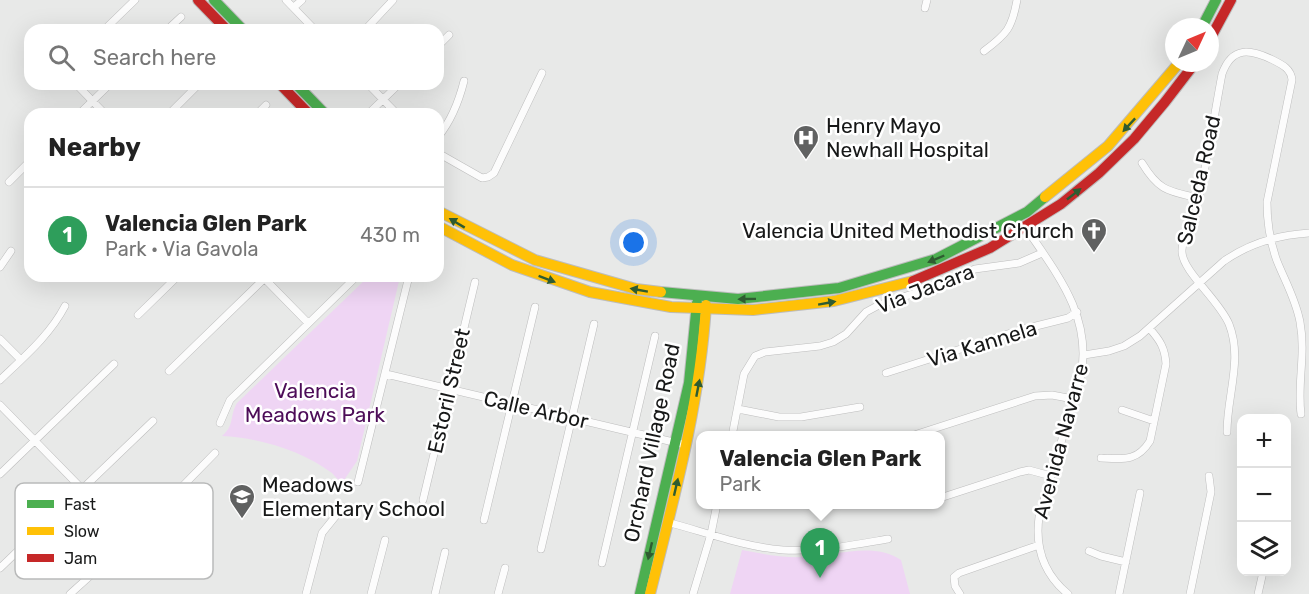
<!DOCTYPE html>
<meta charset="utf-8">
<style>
:root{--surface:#fff;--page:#f2f2f2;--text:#222;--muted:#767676;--line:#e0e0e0;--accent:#111827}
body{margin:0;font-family:Rubik,sans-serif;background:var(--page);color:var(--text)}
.controls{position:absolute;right:18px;bottom:18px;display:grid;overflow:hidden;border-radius:12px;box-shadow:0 6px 24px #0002}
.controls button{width:54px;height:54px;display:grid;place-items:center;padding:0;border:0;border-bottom:2px solid var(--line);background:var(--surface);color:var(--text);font:30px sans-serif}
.compass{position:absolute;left:1165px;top:18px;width:54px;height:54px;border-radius:50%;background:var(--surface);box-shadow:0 6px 24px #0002;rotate:46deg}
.you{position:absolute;left:634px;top:243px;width:21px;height:21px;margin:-15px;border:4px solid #fff;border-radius:50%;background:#1a73e8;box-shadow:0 0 0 9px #1a73e833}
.badge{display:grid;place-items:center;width:39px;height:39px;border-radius:50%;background:var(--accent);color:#fff;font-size:20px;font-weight:700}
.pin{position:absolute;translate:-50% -50px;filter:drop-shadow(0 2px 3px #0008)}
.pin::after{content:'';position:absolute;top:32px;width:21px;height:18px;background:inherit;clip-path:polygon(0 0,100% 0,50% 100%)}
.popup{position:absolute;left:696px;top:431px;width:249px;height:78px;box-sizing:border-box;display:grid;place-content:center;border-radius:12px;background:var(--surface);filter:drop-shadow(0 2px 4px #0005);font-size:20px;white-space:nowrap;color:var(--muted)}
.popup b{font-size:22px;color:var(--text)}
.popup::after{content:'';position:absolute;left:50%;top:100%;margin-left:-12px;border:12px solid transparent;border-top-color:var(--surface)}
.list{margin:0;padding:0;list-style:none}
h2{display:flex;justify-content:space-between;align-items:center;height:78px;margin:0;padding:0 24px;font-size:26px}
h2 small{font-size:20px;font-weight:400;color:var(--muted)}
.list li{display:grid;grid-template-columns:39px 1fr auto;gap:18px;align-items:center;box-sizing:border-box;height:96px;padding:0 24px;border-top:2px solid var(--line)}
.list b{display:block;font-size:22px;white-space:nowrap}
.list p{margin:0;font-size:20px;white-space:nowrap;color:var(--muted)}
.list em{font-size:20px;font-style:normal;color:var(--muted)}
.icon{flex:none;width:33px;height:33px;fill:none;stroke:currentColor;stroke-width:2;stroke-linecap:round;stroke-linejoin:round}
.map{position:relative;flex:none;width:1309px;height:594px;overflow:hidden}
.search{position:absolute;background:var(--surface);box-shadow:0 6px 24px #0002;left:24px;top:24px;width:420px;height:66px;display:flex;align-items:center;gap:15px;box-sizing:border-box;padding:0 21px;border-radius:18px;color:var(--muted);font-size:22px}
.panel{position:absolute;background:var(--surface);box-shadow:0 6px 24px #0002;left:24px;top:108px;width:420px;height:174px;border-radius:18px}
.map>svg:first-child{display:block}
.green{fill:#efd5f4}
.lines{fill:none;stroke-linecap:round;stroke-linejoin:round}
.street-casing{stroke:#bdbdbd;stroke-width:8}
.fast-casing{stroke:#bdbdbd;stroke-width:12}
.slow-casing{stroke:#bdbdbd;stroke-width:12}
.jam-casing{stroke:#bdbdbd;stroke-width:12}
.street{stroke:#fcfcfc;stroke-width:7}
.fast{stroke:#4caf50;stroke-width:10}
.slow{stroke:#ffc107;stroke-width:10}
.jam{stroke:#c62828;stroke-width:10}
.oneway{fill:#2f5c31}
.labels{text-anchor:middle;stroke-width:5;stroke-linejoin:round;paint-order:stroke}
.poi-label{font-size:21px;fill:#171818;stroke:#fff;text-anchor:start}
.street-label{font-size:21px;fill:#171818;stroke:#fff}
.park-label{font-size:21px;fill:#4d0d58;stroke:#fff}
.key{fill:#fff;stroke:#b9baba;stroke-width:1.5}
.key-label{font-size:16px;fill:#171818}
</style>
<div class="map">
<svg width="1309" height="594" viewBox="0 0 1309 594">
<rect width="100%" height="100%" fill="#e8e9e8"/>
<path class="green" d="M369 276H399V281L357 461 342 483C338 480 335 476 332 473 302 451 261 438 222 436 235 425 229 417 237 403Z
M742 550C763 554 783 558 804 557 835 556 873 541 901 560L910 594H730Z"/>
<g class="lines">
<defs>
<path id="street" d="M286 0 315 30
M294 7 302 0
M925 8 927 0
M104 30 135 0
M167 30 181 17
M365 30 393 0
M438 46 449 35
M984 51C1007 34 1012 28 1017 0
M76 84 105 114
M368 84 397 114
M79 114 110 84
M169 114 199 84
M257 114 266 105
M368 114 399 84
M438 137C451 121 459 101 464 81
M438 153 482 178 488 177 494 173 542 73
M1142 163C1159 191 1168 191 1198 198
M9 182 30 161
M1026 228C1057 274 1092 316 1081 375L1039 517C1035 547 1044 574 1068 594
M0 267 11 251
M262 276 308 323
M138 315 178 276
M0 339 21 360
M1084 355 1109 351 1124 346 1140 336 1224 261C1250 243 1277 235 1309 233
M169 371 267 276
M886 373 1020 330 1068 318 1077 312
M386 374 686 445
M0 380C24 357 50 335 65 306
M0 405 131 539
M738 409 779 417H801L860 407
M1122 410 1154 421
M220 423 230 400 357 276
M1227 432C1227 395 1243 359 1229 324 1219 300 1183 272 1182 252 1181 240 1191 229 1194 218 1206 171 1213 122 1222 74 1232 46 1250 49 1273 60 1283 65 1291 69 1292 80L1267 202C1267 222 1270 242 1277 261 1285 281 1296 300 1300 322 1306 355 1297 383 1301 414
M732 436 744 374 755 356 765 352 820 346 833 342 846 334 866 312 879 305 942 284 975 269 1019 263 1042 253
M911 436 1035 396 1052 395 1073 399
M1101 458C1123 459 1137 462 1150 441L1166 364C1165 348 1160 340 1149 328
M0 474 114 364
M358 482 409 276
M940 498 1020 472 1029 470 1051 476
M423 500 475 282
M484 520 535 307
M667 522C705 532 744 547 783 550 818 552 853 545 888 539
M541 549 594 324
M1089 551 1101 556 1126 562
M602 563 655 336
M0 568 153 421
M70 594 131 539 215 453
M306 594 322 533 343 507
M371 594 385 540
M435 594 445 552
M498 594 505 568
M693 594 711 534 717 504
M960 594 955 586 954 577 959 573 1039 545
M1119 594 1140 493
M1190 594 1211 492 1209 476
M1258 594 1263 572"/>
<path id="fast" d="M214 0 243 30
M1202 27 1216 0
M296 84 325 114
M661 292 738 299 839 288 936 259 1027 212 1045 197
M640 594 689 383 697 303"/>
<path id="slow" d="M1045 197 1108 146 1179 63
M438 211 535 260 636 289 661 292
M438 226 512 265 590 292 671 307 753 310 834 301 913 281
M650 594C674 498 700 404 706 305"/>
<path id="jam" d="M198 0 227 30
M1210 39 1231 0
M280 84 309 114
M913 281 990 248 1061 204 1099 173 1134 139 1165 102 1195 63"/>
</defs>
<use href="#street" class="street-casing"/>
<use href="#fast" class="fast-casing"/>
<use href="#slow" class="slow-casing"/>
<use href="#jam" class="jam-casing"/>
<use href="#street" class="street"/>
<use href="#fast" class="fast"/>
<use href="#slow" class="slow"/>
<use href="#jam" class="jam"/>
</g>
<defs><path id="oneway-solid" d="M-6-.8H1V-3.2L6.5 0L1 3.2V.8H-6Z" transform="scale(1.5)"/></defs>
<g class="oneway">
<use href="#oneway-solid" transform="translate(1129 125) rotate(133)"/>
<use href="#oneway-solid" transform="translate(1074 194) rotate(-38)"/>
<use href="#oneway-solid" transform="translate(457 223) rotate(-149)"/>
<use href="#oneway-solid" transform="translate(936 259) rotate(157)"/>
<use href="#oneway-solid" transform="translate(547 279) rotate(21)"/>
<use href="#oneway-solid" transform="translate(639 290) rotate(-170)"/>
<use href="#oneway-solid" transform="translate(747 299) rotate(179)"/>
<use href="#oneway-solid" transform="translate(827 303) rotate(-10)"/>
<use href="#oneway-solid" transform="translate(698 388) rotate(-79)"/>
<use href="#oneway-solid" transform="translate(676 487) rotate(-77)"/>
<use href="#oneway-solid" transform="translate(650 551) rotate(103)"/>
</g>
<defs>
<symbol id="hospital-pin" viewBox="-11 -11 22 30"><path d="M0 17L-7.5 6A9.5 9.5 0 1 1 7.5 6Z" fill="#606161" stroke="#fff"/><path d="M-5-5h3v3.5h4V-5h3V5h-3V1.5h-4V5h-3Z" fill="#fff"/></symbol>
<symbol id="church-pin" viewBox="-11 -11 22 30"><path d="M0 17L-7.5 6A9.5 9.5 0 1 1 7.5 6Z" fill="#606161" stroke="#fff"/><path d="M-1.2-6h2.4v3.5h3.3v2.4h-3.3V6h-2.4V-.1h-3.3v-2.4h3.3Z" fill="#fff"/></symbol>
<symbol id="school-pin" viewBox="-11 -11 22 30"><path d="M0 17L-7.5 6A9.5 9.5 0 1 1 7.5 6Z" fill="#606161" stroke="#fff"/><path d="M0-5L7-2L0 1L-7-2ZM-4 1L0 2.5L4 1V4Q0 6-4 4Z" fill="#fff"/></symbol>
</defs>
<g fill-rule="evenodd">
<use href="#hospital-pin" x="791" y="123" width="30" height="40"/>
<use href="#church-pin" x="1079" y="216" width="30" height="40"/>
<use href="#school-pin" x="227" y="482" width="30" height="40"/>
</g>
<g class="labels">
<g class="poi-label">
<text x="826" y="133">Henry Mayo<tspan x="826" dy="24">Newhall Hospital</tspan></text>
<text x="1074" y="238" text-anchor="end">Valencia United Methodist Church</text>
<text x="262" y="492">Meadows<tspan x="262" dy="24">Elementary School</tspan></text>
</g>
<g class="street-label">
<text transform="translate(1199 180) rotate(-77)" y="7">Salceda Road</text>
<text transform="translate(925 289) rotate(-21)" y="7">Via Jacara</text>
<text transform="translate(982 344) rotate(-17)" y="7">Via Kannela</text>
<text transform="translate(449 391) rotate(-77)" y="7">Estoril Street</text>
<text transform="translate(536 410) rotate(13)" y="7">Calle Arbor</text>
<text transform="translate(1061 441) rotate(-75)" y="7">Avenida Navarre</text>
<text transform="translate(652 443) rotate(-78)" y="7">Orchard Village Road</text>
</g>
<g class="park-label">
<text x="315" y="398">Valencia<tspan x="315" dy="24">Meadows Park</tspan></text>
</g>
</g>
<rect x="15" y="483" width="198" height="96" rx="9" class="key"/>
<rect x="27" y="500" width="27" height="8" fill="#4caf50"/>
<rect x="27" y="527" width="27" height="8" fill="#ffc107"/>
<rect x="27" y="554" width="27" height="8" fill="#c62828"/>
<g class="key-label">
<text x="64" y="510">Fast</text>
<text x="64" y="537">Slow</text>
<text x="64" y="564">Jam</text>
</g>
</svg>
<div class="controls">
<button>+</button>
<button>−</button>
<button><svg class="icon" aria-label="layers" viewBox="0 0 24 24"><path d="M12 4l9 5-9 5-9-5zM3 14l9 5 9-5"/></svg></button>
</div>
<svg class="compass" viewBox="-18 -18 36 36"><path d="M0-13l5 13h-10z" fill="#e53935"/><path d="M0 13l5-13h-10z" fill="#767676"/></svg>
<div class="you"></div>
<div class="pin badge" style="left:820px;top:578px;background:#2e9e5b">1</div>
<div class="popup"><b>Valencia Glen Park</b>Park</div>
<div class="search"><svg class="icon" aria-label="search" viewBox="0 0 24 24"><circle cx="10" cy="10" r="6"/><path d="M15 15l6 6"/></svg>Search here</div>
<section class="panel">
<h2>Nearby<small></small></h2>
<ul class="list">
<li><span class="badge" style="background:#2e9e5b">1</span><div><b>Valencia Glen Park</b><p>Park · Via Gavola</p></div><em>430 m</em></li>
</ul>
</section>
</div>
